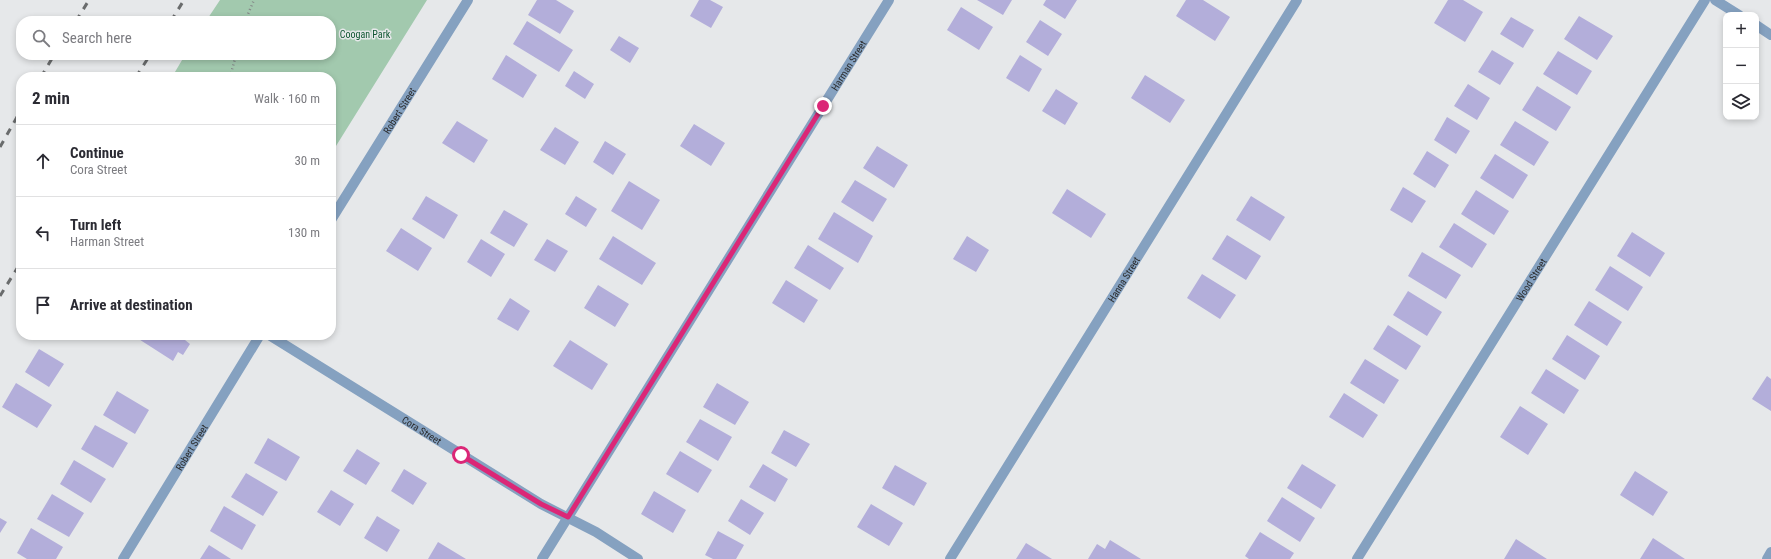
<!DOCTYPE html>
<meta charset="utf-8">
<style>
:root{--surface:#fff;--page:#f7f7f7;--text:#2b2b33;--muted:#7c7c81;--line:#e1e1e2}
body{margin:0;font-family:"Roboto Condensed",sans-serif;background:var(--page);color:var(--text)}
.controls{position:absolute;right:12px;top:12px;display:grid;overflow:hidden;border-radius:8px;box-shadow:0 2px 6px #0003}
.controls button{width:36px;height:36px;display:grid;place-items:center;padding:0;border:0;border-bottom:1px solid var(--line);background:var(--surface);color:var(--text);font:20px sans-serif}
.stop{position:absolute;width:12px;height:12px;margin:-9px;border:3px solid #db2777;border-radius:50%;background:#fff}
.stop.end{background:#db2777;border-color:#fff;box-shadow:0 1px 4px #0008}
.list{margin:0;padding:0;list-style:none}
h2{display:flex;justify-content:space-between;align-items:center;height:52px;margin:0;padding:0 16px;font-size:17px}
h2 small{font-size:13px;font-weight:400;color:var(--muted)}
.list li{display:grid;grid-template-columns:26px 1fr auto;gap:12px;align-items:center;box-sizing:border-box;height:72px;padding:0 16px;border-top:1px solid var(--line)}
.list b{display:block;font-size:15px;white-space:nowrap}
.list p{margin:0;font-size:13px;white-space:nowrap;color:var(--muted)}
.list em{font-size:13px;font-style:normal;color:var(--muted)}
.icon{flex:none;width:22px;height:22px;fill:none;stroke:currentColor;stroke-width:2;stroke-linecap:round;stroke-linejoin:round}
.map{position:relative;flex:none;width:1771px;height:559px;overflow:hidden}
.search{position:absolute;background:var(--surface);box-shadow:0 2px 6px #0003;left:16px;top:16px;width:320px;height:44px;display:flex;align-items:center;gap:10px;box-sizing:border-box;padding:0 14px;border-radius:16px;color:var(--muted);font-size:15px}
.panel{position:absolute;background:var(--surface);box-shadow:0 2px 6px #0003;left:16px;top:72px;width:320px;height:268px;border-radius:16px}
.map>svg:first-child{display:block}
.green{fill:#a2c9ae}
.building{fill:#b3aeda}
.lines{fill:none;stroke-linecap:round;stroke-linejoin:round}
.path{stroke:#838486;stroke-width:2.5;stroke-dasharray:1 3;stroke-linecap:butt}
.street{stroke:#85a1c0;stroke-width:10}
.rail{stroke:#6a6c6d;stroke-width:3;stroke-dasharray:7 7;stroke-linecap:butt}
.route{stroke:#db2777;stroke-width:5}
.labels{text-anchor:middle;stroke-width:3;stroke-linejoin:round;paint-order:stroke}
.park-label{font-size:10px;fill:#105732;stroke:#e6e8ea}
.street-label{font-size:10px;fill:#2b2c2d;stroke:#e6e8ea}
</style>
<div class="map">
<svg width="1771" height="559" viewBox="0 0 1771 559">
<rect width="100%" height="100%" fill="#e6e8ea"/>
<path class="green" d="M220 0H427L331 154V77H172L185 55H331V21H206Z"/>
<path class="building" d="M537 0H556L574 11 560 34 528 15Z
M699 0H710L723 7 711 28 690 16Z
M977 0H1012L1003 15Z
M1046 0H1077L1065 19 1043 5Z
M1186 0H1203L1230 17 1215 41 1176 16Z
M1448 0H1463L1483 12 1465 42 1434 23Z
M961 7 993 27 979 50 947 30Z
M1579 16 1613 36 1597 60 1564 39Z
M1511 17 1534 30 1523 48 1500 34Z
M1040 20 1062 34 1048 56 1026 42Z
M527 21 573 50 559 72 513 44Z
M619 36 639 48 630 63 610 50Z
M1492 50 1514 63 1500 85 1478 72Z
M1558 51 1592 71 1577 95 1543 74Z
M506 55 537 75 523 98 492 79Z
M1020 55 1042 69 1029 92 1006 78Z
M574 71 594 84 585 99 565 86Z
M1145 75 1185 100 1170 123 1131 98Z
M1468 84 1490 98 1477 120 1454 106Z
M1537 86 1571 107 1556 131 1522 110Z
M1056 89 1078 103 1065 125 1042 111Z
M1447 117 1470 131 1456 154 1434 140Z
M457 121 488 140 474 163 442 143Z
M1515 121 1549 142 1534 166 1500 145Z
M694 124 725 143 711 166 680 146Z
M555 127 579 142 565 165 540 150Z
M605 141 626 154 613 175 593 162Z
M877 146 908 165 894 188 863 168Z
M1427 151 1449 165 1435 188 1413 174Z
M1495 154 1528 175 1513 199 1480 178Z
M855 180 887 199 873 222 841 202Z
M629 181 660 200 642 230 611 211Z
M1403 187 1426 201 1412 223 1390 210Z
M1067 189 1106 214 1091 238 1052 213Z
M1476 190 1509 211 1494 235 1461 214Z
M426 196 458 215 444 239 412 219Z
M576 196 597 209 586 227 565 214Z
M1251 196 1285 217 1270 241 1236 220Z
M504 210 528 224 514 247 490 233Z
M834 212 873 236 858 263 818 239Z
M1454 223 1487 244 1472 268 1439 247Z
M401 228 432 248 418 271 386 251Z
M1632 232 1665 253 1650 277 1617 256Z
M1227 235 1261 256 1246 280 1212 259Z
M613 236 656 263 642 285 599 259Z
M967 236 989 250 976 272 953 259Z
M481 239 505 254 491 277 467 262Z
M547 239 568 251 555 272 534 260Z
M808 245 844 268 830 290 794 268Z
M1422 252 1461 275 1446 299 1408 276Z
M1610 266 1643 287 1628 311 1595 290Z
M1202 274 1236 295 1220 319 1187 298Z
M786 280 818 300 804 323 772 303Z
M598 285 629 304 615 327 584 308Z
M1408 291 1442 312 1427 336 1393 315Z
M510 298 530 311 518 331 497 319Z
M1589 301 1622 322 1607 346 1574 325Z
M1388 325 1421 346 1406 370 1373 349Z
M135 335H188L185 340 190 344 183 355 178 352 173 361 134 336Z
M1567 335 1600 356 1585 380 1552 359Z
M570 340 608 364 592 390 553 366Z
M39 349 64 364 49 387 25 372Z
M1365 359 1399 380 1384 404 1350 383Z
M1546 369 1579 390 1564 414 1531 393Z
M1767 376 1771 379V411L1752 399Z
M16 383 52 405 37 428 2 407Z
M717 383 749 402 735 425 703 407Z
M117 391 149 410 135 434 103 415Z
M1344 393 1378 415 1363 438 1329 417Z
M1520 406 1548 424 1528 455 1500 437Z
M700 419 732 437 718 461 686 442Z
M95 425 128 443 113 468 81 449Z
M784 430 810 444 796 467 771 453Z
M268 438 300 457 286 481 254 463Z
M357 449 380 463 366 485 343 471Z
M680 451 712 470 698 493 666 474Z
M74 460 106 479 91 503 60 484Z
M763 464 788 479 775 502 749 487Z
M1302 464 1336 485 1321 509 1287 488Z
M895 465 927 483 914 506 882 488Z
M404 469 427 483 413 505 391 491Z
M1635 471 1668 492 1653 516 1620 495Z
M246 473 278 492 263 516 231 497Z
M331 490 354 504 340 526 317 512Z
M654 491 686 510 673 533 641 514Z
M52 494 84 513 69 537 37 519Z
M1282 497 1315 518 1300 542 1267 521Z
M741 499 764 513 750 535 728 521Z
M871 504 903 523 889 546 857 527Z
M224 506 256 525 242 550 210 531Z
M377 516 400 530 387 552 364 538Z
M0 518 7 522 0 533Z
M31 528 63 547 56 559H27L17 553Z
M718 531 744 545 736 559H713L705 555Z
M1260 532 1294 553 1290 559H1249L1245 556Z
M1653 538 1685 559H1640Z
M1516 539 1547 559H1504Z
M1110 540 1141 559H1088L1097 544 1105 549Z
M438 542 466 559H428Z
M1026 543 1052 559H1016Z
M209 545 231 559H200Z"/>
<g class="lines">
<path class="path" d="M245 21 254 0
M230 77 236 55"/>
<g class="street">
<path d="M1715 0 1739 15"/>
<path d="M1756 25 1771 35"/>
<path id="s1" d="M331 220 468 0"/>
<path id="s2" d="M269 335 541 504 596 532 638 559"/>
<path id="s3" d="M123 559 260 335"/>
<path id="s4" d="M542 559 889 0"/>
<path id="s5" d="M950 559 1297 0"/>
<path id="s6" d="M1357 559 1705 0"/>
<path d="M1767 559 1771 552"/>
</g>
<path class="rail" d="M76 21 89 0
M171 21 184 0
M41 77 54 55
M136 77 150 55
M0 147 21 110
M0 296 21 262"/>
</g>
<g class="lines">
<path class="route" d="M461 455 541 504 568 517 823 106"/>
</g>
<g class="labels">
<g class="park-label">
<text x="365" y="38">Coogan Park</text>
</g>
<g class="street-label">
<text dy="4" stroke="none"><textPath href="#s4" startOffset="581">Harman Street</textPath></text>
<text dy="4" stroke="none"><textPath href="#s1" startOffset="129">Robert Street</textPath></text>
<text dy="4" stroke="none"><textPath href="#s6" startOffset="329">Wood Street</textPath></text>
<text dy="4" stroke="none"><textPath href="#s5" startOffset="329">Hanna Street</textPath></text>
<text dy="4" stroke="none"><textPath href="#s2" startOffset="180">Cora Street</textPath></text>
<text dy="4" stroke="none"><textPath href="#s3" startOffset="131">Robert Street</textPath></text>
</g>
</g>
</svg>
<div class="controls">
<button>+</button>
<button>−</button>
<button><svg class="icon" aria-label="layers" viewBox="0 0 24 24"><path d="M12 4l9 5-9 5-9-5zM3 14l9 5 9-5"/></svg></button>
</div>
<div class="stop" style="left:461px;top:455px"></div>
<div class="stop end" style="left:823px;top:106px"></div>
<div class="search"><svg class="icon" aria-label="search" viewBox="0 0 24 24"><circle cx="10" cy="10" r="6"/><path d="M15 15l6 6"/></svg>Search here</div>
<section class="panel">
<h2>2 min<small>Walk · 160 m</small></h2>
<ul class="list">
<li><svg class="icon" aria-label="ahead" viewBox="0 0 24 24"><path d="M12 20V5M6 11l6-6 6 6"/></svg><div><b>Continue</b><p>Cora Street</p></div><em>30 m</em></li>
<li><svg class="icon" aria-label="left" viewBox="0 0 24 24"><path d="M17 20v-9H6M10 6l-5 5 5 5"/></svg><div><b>Turn left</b><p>Harman Street</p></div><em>130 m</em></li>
<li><svg class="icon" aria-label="arrive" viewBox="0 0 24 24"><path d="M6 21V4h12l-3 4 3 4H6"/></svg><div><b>Arrive at destination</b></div></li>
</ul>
</section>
</div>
